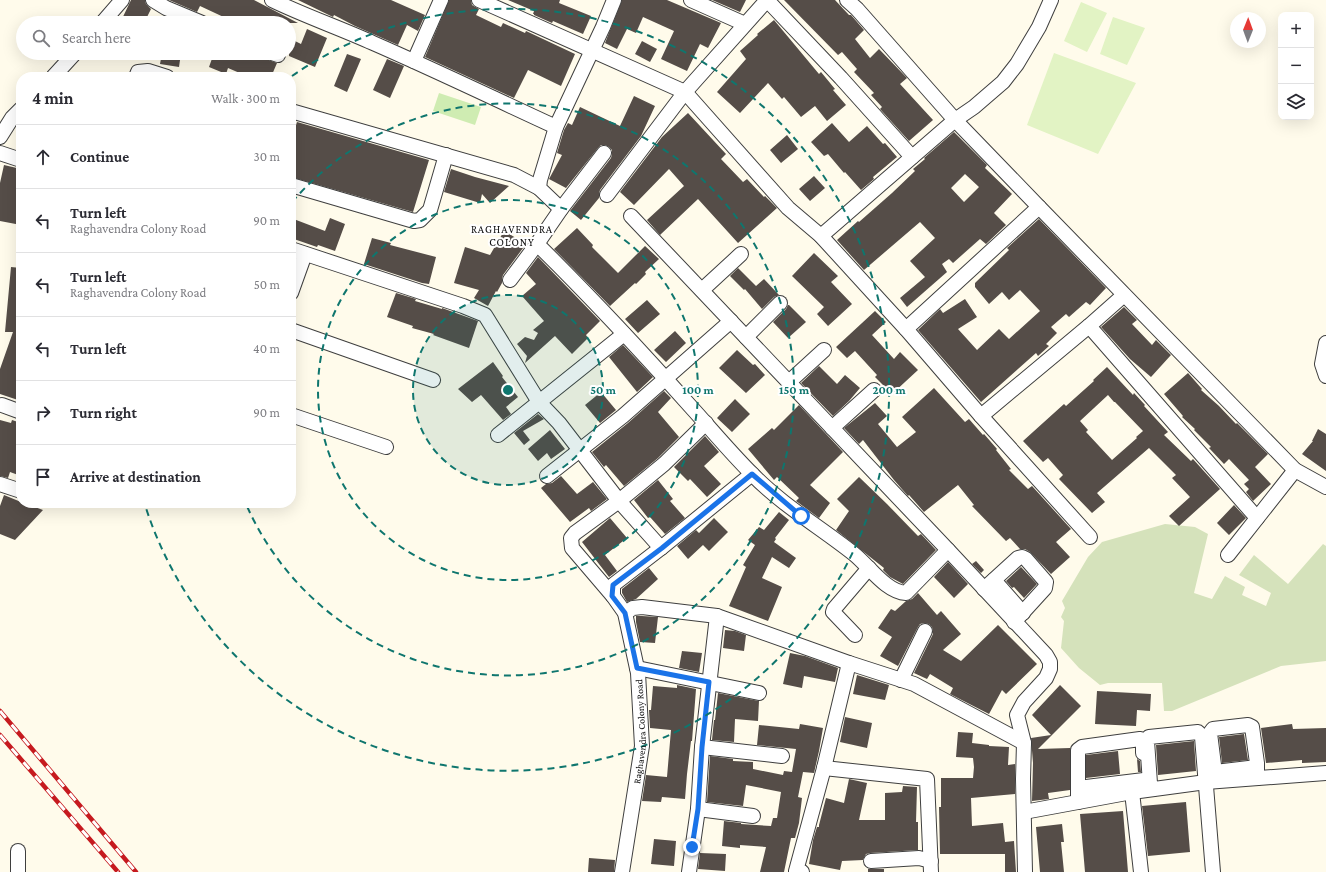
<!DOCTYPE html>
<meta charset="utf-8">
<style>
:root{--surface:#fff;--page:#f2f2f3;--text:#2b2b33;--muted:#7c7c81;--line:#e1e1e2}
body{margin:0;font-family:"Crimson Pro",serif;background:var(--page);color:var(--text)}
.controls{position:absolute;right:12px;top:12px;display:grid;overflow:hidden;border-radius:8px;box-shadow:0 4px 16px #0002}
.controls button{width:36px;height:36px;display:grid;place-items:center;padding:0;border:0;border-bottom:1px solid var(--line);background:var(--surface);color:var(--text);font:20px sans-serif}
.compass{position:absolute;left:1230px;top:12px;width:36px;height:36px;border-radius:50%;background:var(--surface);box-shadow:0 4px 16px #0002;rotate:1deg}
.stop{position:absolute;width:12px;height:12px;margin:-9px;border:3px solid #1a73e8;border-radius:50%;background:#fff}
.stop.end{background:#1a73e8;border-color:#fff;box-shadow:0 1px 4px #0008}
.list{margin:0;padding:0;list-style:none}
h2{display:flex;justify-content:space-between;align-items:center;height:52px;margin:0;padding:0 16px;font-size:17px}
h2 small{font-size:13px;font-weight:400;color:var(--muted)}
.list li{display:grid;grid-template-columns:26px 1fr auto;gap:12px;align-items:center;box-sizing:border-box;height:64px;padding:0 16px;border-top:1px solid var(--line)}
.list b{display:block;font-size:15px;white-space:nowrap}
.list p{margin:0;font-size:13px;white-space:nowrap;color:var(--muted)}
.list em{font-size:13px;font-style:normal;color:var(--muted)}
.icon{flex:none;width:22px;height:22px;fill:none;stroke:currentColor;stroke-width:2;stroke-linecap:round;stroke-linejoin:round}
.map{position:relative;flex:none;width:1326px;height:872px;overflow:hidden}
.search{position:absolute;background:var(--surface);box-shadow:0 4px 16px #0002;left:16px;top:16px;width:280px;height:44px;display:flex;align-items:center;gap:10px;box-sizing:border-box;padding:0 14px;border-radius:22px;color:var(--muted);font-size:15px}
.panel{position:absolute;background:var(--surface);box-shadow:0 4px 16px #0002;left:16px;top:72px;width:280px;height:436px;border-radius:16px}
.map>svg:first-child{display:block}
.green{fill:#cfecb2}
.cemetery{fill:#d5e2bb}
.pitch{fill:#e2f3c4}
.building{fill:#554d48;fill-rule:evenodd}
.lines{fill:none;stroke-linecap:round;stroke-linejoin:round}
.minor-casing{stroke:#3f3f3f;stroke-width:16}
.minor{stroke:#fff;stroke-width:14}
.rail-casing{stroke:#c61a1f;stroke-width:4.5}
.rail{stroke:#fff;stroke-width:3;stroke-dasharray:9;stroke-linecap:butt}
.route{stroke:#1a73e8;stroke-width:5}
.ring{fill:none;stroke:#0f766e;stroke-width:2;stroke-dasharray:7 5}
.labels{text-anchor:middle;stroke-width:4;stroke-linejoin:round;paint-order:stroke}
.street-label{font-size:10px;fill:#0c0c0c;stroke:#fff}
.neighbourhood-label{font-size:11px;letter-spacing:1px;fill:#0c0c0c;stroke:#fff}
.centre{fill:#0f766e;stroke:#fff;stroke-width:2}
.ring-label{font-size:12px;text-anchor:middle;font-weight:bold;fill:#0f766e;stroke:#fff;stroke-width:4;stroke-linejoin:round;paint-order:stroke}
</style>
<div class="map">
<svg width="1326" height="872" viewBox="0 0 1326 872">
<rect width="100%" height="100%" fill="#fffbeb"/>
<path class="green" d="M439 93 481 107 475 125 433 111Z"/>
<path class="cemetery" d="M1165 524 1195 527 1208 534 1194 593 1212 599 1225 576 1245 587 1242 595 1266 606 1271 593 1239 575 1254 555 1288 584 1323 544 1326 546V661L1281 666 1172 711H1164L1162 683H1108L1100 685 1079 668 1061 648 1064 621 1061 617 1065 608 1062 601 1088 557 1102 542Z"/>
<path class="pitch" d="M1081 2 1107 13 1087 52 1064 41Z
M1113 17 1145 28 1127 65 1100 54Z
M1054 53 1136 83 1098 154 1027 125Z"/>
<path class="building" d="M131 0H145L146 4 151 9 144 23H120Z
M169 0H254L298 23H267L257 18 255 23H228L230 20 200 6 197 12Z
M298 0H391L425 15 418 31 407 25 398 45 355 26 334 15 333 17Z
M449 0H471L472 5 479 9 476 15 501 27 503 23 525 33 526 31 575 54 561 86 528 70 514 98 425 57Z
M508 0H560L559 3 591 16 583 34 553 21 552 23 534 15V14H533L534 11Z
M622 0H667L721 23 708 48 700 44 687 71 661 59 674 31 643 17 636 33 627 29 617 49 605 43Z
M712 0H746L740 12Z
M784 0H835L849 15H851L864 30 855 39 870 58 879 49 907 78 900 84 933 120 909 141 880 109 882 107 871 95 874 93 854 72 857 69 842 52 838 55Z
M774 20 819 74 821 72 835 89 833 90 846 105 827 121 815 106 801 117 784 97 782 99 768 83 740 113 717 92 746 59 740 51 758 35 757 34Z
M307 29 327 38 315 67 289 56V38L301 44Z
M642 41 657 49 650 62 635 54Z
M162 53H181L179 67 160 64Z
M214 53H264L266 59 277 63 271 77H249L228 68 226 74 209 67Z
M347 54 361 59 347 92 334 86Z
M387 59 404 66 390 98 373 90Z
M634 96 655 106 641 136 600 190 599 194V198L581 220 570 211 611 158 612 154V150L609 147 605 145H601L598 148 566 188 549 179 562 155 557 153 564 130 568 123 572 125 580 107 620 126Z
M688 113 726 154 721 159 743 182 747 179 764 197 765 196 777 208 738 243 698 199 660 235 647 220 684 186 669 169 634 205 620 192 662 137Z
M297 122 429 160 413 212 291 177V141Z
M832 123 849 142 867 126 883 144 885 143 897 157 873 177 874 179 861 190 845 172 844 173 828 154 824 156 811 142Z
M954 132 987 165 985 168 1012 194 994 213 1006 225 986 244 980 239 953 263 949 259 942 264 947 272 907 307 900 298 925 277 910 261 935 238 920 222 864 270 837 240 858 221 859 222 892 193 915 171 913 169 925 159 924 158ZM965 174 979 187 964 202 951 188Z
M787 135 798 149 781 163 770 150Z
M4 165 21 169V225L0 221V183Z
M451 169 475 177 509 186 490 203 482 194 480 203 444 192Z
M814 176 825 188 810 201 799 189Z
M291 218 325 231 330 218 345 224 335 251 318 245 317 247 291 238Z
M1039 219 1106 288 1090 305 1086 302 1069 317 1066 314 1051 327 1057 333 1046 344 1049 346 1038 356 1036 353 981 402 918 330 940 309 943 313 965 299 977 317 958 329 977 350 999 329 1009 339 1040 311 1020 290 1009 300 1002 292 989 304 975 287V283L1009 250 1007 248Z
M577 228 593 245 592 247 618 273 645 246 659 259 645 272 646 274 636 284 635 283 610 306 554 249Z
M504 231 526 244 503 275 502 279V283L497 292 496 291 488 306 474 298 479 290 454 283 465 247 490 255Z
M372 238 391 243 390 245 436 257 429 284 422 283 364 264Z
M814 253 838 276 831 282 852 304 828 326 817 314 824 307 792 276Z
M538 257 600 321 586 335 588 338 572 354 555 336 525 363 527 356 517 344 525 337 534 340 538 333 533 330 544 321 522 296 536 284 526 273Z
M11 267 21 268V401L0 394V369L13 332H5Z
M738 268 756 286 764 279 779 295 774 297 762 309 745 289 744 290 730 276Z
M396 293 416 299 415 301 442 309V308L478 321 469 348 433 335 434 334 412 328 413 326 387 317Z
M647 300 660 314 638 333 625 319Z
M788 305H789L806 322 788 338 773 322 786 309Z
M1124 307 1137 320 1132 324 1152 345 1156 340 1171 355 1151 377 1130 359 1101 327Z
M875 311 886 322 872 335 894 359 900 352 918 370 892 394 875 377 877 375 855 351 847 358 836 347Z
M675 331 686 343 666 362 654 350Z
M623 345 653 377 637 392 609 357Z
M737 350 753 365 755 364 765 375 746 393 719 368Z
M493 362 503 376 502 377 518 397 506 407 511 414 503 420 481 395 472 402 458 389Z
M819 366 837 384 845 375 860 388 849 401 833 416 801 383Z
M1107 367 1133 395 1134 393 1145 405 1144 406 1168 432 1164 435 1191 461 1193 459 1220 489 1179 526 1169 516 1190 497 1172 478 1176 475 1149 448 1097 493 1105 502 1092 513 1059 479 1063 475 1048 458 1043 462 1023 441 1064 404 1066 406 1094 381 1093 380ZM1108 395 1114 402H1115L1143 431 1136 437 1137 438 1112 460 1086 432 1088 430 1080 421Z
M1188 373 1202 389 1201 390 1219 406 1236 424 1237 423 1268 454 1255 467 1271 484 1253 501 1246 492 1249 489 1244 484 1249 480 1229 459 1224 464 1209 448 1211 447 1194 430 1195 429 1182 417 1183 416 1164 394Z
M934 388 965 422 969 419 983 435 984 434 997 449 996 450 1011 469 1009 470 1028 489 1032 486 1071 529 1056 542 1070 557 1051 574 1030 552 1025 549H1020L1010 538 1006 541 972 506 974 505 958 485 924 512 909 495 908 496 894 480 863 440 859 444 844 428 875 403 887 416 878 424 897 447 916 432 902 417Z
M664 391 671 398 658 412 679 437 658 458 624 486 606 465 604 467 592 452 628 423Z
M601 392 616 410 600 423 585 405Z
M735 399 750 414 732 432 717 418Z
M799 405 843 452 810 485 830 503 819 518 796 501 799 498 777 477 774 480 748 449 772 428 774 430Z
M538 414 544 419 523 431 530 440 524 445 514 433Z
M0 420 11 423 12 420 21 423V476L10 472 8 478 0 476Z
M1318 429 1326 434V471L1302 454 1313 441H1312Z
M550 430 565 449 551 459 547 453 538 461 528 449Z
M705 436 719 452 704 466 721 484 707 497 690 479 688 481 674 467Z
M561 476 577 494 593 482 607 499 591 511 589 508 570 522 541 488 546 484 552 483Z
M859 477 887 504 918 536 921 534 936 550 903 584 890 577 883 570 884 568 836 530 849 511 837 499Z
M658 480 673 499 670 501 685 518 665 534 650 517 648 518 634 500Z
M4 495 21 502V503H24L43 510 15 540 0 534V506Z
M1234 505 1246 518 1229 535 1217 523Z
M779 512 789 520 775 538 776 539 774 542 796 558 789 568 772 557 762 578 782 587 768 621 729 606 746 567 743 565 755 545 748 540 759 527 764 530Z
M610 518 627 538 605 555 617 571 609 577 582 542Z
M714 518 728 532 709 551 703 545 688 559 677 546 696 530 699 533Z
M976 561 984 570 981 573 972 564Z
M948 562 968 584 954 598 934 577Z
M1021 567 1037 584 1024 598 1014 587 1012 588 1006 581Z
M649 568 658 579 636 599 627 602 622 593V589Z
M918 593 937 615 941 611 961 634 943 650 961 661 998 625 1037 664 1006 694 1002 690 989 714 950 694 953 688 930 674 927 679 914 673 933 634V631L932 627 929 624 924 623 920 624 918 627 898 666 880 656 892 637 878 628 891 609 895 611 906 601 912 599Z
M636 616H642L658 617 655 643 640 642 636 622Z
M725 630 735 631 746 635 744 651 723 648Z
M682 651 702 653 699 672 679 668Z
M790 653 805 656 838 668 835 682 804 676 802 688 783 684Z
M857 675 889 685 885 700 853 694Z
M677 685 696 689 692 741H691L687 774 685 799 662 797 661 802 642 801 646 775 667 777 671 730 650 728 649 710H651L653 686 677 688Z
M1060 685 1081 706 1038 749 1070 748V790L1048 793 1049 799 1032 801 1033 763 1031 738 1051 735 1032 715Z
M1097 691 1151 694 1150 711 1137 710 1136 726 1095 724Z
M718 693 759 701 758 721 735 719 734 742 712 740 714 720H715Z
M845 717 872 723 867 748 840 742Z
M800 724 823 728 819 751 814 773 803 772 798 797 802 798 799 823 795 838H791L784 872H760L766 847 740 845V848L722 846 724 821 741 823V824L771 826 773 818H777L781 792 746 785 743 806 707 802 710 756 733 759V761L753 762V769L783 775 784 771 792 772 796 749 757 745 759 725 799 729Z
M1292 724 1293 729 1326 728V762L1302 763V760L1266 763 1261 728Z
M958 732 973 733 972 743 989 745V746L1009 747 1008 765 1015 764V794L971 798 972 826 1003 823 1005 842 1014 841 1016 872H1005V854H940L939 807H941V778H973L974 767 973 758 956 757Z
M1244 734 1248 760 1222 763 1219 737Z
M1194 741 1196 771 1158 775 1156 745Z
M1118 751 1120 774 1086 778V755Z
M1137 759 1140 761 1141 772H1138Z
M849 779 867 783 859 820H885V793L902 792 903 786 917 787 916 822H918V850L870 853 866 854 863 860 842 861 840 870 809 864 813 840 817 827H819V825L826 798 844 803Z
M1186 802 1190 852 1148 856 1142 806Z
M1123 811 1128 872H1085L1080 814Z
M1062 824 1064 842H1061L1064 872H1040L1036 827Z
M654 839 676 841 674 866 651 864Z
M700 853 726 854 725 871 698 869Z
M589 858 615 860 614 872H588Z
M868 869H884V872H868Z"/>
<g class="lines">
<defs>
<g id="minor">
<path d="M153 0 166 8 202 23"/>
<path d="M272 0C305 16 340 28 373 43 435 70 495 99 556 127"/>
<path d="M479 0 685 92 788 208 821 236 906 329 981 416 1090 537"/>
<path d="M691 0 745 24"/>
<path d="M767 0 841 78 912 157"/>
<path d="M847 0 857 9 955 120 1039 207 1295 470 1326 487"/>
<path d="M102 23 122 0"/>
<path d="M272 53 278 55"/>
<path d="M414 61 441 0"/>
<path d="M53 77 75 53"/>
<path d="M136 77 138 72 148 71 167 77"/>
<path d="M291 111 514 175 539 188"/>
<path d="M0 137 12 118 21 109"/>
<path d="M0 153 21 160"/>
<path d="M291 185 414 221 420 220 430 210 446 155"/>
<path d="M607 195 685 92 767 0"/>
<path d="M561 209 539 188 540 180 556 127 603 27 614 0"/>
<path d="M631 216 948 550 1046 655 1050 662V669L1046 678 1024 702 1017 715 1024 743 1023 779 1025 872"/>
<path d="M821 236 955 120 974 107 1003 82 1017 64 1039 27 1051 0"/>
<path d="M537 244C590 296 641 351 691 407 711 429 730 452 752 474 782 505 820 527 854 554 869 566 886 592 906 593L948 550"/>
<path d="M291 249 463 306 485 315 539 402 559 423 619 501 661 548"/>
<path d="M510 280 537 244 561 209 604 153"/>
<path d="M702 290 741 254"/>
<path d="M291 293 305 254"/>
<path d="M1089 326 1257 518"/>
<path d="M906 329 1039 207"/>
<path d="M291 330 433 380"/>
<path d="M746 337 780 303"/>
<path d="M1326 343 1322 364 1326 376"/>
<path d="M789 382 824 350"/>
<path d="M2 405 21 412"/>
<path d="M291 415 386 447"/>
<path d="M981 416 1089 326 1124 295"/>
<path d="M832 428 874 390"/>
<path d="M498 435 624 334"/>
<path d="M547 476 623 416 731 321"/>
<path d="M0 484 21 491"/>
<path d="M1228 555 1295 470"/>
<path d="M994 580 1023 613"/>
<path d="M984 589 1018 558 1022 557 1026 559 1046 582 1045 588 1014 622"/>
<path d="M613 596 572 548 571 538 575 533 619 501 664 464 706 423"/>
<path d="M625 613 633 608 642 607 717 616 849 663 914 684 1024 743"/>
<path d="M855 635 833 612 834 609 869 568"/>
<path d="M637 668 759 693"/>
<path d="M901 680 925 631"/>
<path d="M702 747 782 756"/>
<path d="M824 768 927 779 931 872"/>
<path d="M1215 772 1257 767"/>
<path d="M1216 781 1210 733 1213 729 1248 725 1252 727 1257 763V778"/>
<path d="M1078 788 1144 780"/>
<path d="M1153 789 1150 783 1147 741 1149 737 1198 732 1202 737 1213 872"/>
<path d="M1132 792 1141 872"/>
<path d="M1078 802V750L1082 747 1140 739 1143 744V753"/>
<path d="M698 809 753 816"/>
<path d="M1024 812 1132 792 1206 782 1326 773"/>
<path d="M18 851V872"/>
<path d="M871 861 919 858 931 861"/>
<path id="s1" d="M622 872 642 746 638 673 625 613 613 596V585L661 548 752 474"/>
<path d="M689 872 698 809 702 747 717 616"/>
<path d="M802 872 796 871 824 768 849 663"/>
</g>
</defs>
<use href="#minor" class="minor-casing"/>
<use href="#minor" class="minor"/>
<defs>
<path id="rail" d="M0 711 136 872
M0 735 118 872"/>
</defs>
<use href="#rail" class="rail-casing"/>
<use href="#rail" class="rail"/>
</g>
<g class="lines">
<path class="route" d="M692 847 698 809 702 747 709 682 637 668 625 613 612 596 613 585 662 548 752 474 801 516"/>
</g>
<circle cx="508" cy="390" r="95" fill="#0f766e" fill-opacity=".12"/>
<g class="ring">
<circle cx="508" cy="390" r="95"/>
<circle cx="508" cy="390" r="190"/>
<path d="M292 202A286 286 0 1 1 246 504"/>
<path d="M292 76A381 381 0 1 1 145 505"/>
</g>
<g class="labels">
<g class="street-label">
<text dy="4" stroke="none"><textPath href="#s1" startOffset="142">Raghavendra Colony Road</textPath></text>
</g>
<g class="neighbourhood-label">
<text x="512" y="233">RAGHAVENDRA<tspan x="512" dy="13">COLONY</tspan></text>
</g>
</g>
<circle cx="508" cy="390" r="6" class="centre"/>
<g class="ring-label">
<text x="603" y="394">50 m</text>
<text x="698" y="394">100 m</text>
<text x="794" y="394">150 m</text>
<text x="889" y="394">200 m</text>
</g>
</svg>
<div class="controls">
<button>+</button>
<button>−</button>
<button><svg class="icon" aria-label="layers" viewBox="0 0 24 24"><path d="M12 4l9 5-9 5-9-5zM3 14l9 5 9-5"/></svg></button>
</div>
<svg class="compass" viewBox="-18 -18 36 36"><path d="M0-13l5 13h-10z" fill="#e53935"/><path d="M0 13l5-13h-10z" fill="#7c7c81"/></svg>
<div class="stop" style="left:801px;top:516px"></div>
<div class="stop end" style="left:692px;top:847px"></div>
<div class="search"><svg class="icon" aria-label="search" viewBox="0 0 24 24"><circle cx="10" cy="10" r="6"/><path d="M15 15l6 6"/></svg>Search here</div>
<section class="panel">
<h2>4 min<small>Walk · 300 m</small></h2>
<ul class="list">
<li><svg class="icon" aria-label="ahead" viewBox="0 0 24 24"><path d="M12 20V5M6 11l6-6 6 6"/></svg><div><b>Continue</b></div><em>30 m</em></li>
<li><svg class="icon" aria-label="left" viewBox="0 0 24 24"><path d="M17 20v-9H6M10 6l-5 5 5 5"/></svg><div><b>Turn left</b><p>Raghavendra Colony Road</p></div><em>90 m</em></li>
<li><svg class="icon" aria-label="left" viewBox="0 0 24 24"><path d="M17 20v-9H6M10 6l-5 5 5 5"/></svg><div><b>Turn left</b><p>Raghavendra Colony Road</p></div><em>50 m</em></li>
<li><svg class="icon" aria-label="left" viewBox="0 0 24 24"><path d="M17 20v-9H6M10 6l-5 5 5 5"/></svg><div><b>Turn left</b></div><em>40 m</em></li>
<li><svg class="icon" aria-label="right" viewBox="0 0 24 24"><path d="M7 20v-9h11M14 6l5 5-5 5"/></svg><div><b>Turn right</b></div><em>90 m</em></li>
<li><svg class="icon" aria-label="arrive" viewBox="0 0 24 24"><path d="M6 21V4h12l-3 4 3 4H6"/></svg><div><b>Arrive at destination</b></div></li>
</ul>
</section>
</div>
